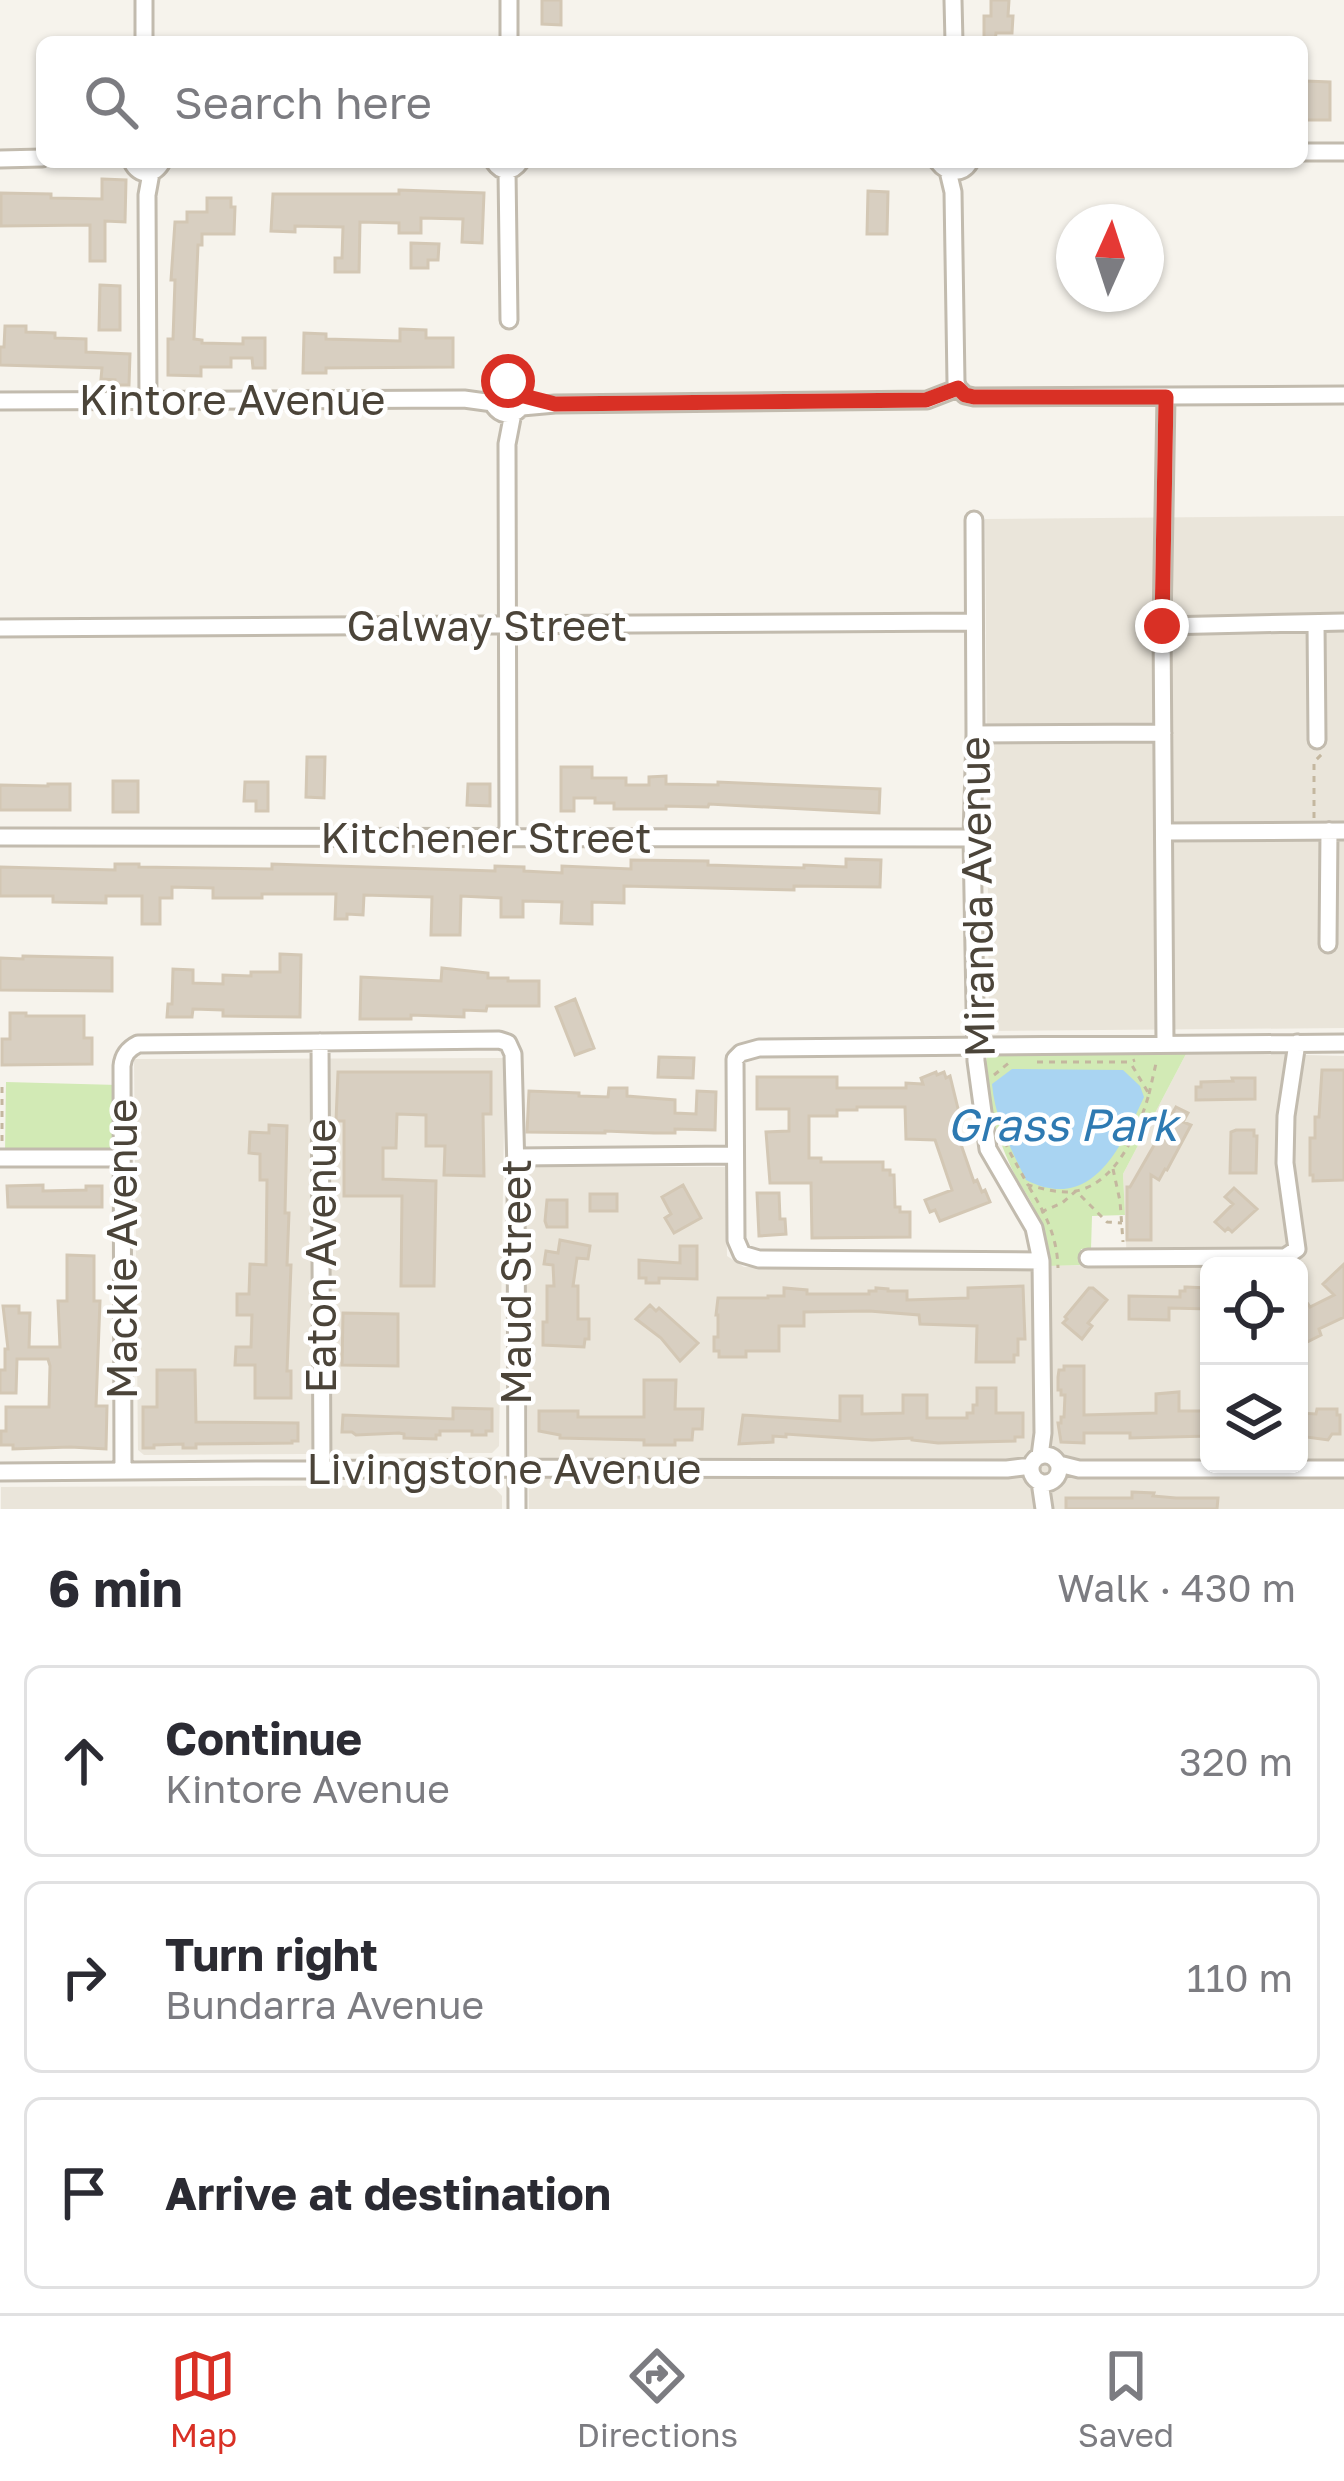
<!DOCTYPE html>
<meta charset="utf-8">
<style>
:root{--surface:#fff;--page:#f2f2f3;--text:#2b2b33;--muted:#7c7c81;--line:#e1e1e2;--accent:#d93025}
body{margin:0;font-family:"Golos Text",sans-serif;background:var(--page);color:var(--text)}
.controls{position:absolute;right:36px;bottom:36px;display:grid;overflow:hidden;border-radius:18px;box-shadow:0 3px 9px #0004}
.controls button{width:108px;height:108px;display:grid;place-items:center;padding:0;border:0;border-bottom:3px solid var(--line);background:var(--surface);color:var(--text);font:60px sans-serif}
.compass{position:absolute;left:1056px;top:204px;width:108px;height:108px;border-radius:50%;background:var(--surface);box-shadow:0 3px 9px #0004;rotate:3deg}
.stop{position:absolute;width:36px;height:36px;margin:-27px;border:9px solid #d93025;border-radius:50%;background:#fff}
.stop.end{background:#d93025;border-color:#fff;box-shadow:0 3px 12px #0008}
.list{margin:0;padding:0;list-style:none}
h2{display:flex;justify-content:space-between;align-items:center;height:156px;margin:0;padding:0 48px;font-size:51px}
h2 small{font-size:39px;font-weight:400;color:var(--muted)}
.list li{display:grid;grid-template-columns:78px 1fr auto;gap:36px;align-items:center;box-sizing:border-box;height:192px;margin:0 24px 24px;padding:0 24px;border:3px solid var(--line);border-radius:18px}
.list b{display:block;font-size:45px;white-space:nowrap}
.list p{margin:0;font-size:39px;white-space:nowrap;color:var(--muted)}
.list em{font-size:39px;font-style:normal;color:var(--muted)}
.icon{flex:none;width:66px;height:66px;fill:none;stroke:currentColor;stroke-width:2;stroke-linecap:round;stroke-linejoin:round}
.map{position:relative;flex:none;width:1344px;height:1509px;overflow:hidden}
.search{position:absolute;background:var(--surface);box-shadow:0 3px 9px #0004;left:36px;right:36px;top:36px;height:132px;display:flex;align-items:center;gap:30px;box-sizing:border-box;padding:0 42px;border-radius:18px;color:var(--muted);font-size:45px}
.sheet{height:804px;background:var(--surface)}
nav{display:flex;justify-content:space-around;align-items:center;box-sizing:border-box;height:168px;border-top:3px solid var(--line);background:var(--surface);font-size:33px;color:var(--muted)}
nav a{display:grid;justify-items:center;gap:6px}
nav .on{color:var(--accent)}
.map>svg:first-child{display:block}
.residential{fill:#eae5da;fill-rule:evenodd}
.green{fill:#d2eab5}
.water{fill:#a9d4f2}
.building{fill:#d8cfc1;stroke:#d3c7b4;stroke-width:3}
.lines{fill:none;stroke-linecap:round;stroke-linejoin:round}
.minor-casing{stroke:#c2bbae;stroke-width:21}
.path{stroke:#c4b79f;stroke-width:3;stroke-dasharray:6 6;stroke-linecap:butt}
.minor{stroke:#fff;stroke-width:15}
.route{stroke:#d93025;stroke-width:15}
.labels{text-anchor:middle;stroke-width:9;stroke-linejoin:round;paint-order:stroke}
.street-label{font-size:42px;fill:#4b4439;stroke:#fff}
.water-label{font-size:45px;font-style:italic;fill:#2e7ab2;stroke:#fff}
</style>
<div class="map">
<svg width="1344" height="1509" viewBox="0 0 1344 1509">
<rect width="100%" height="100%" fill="#f6f3ec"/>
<path class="residential" d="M1344 516V1028L989 1031 985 519Z
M1187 1052 1344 1056V1509H529L524 1167H725L727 1256 744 1267 1127 1265 1123 1174ZM1209 1266H1299V1464H1209Z
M505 1058 499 1446 492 1453 144 1455 138 1450 134 1059Z
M492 1485 502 1496V1509H1V1487Z"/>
<path class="green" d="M1187 1052 1123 1174 1125 1215 1092 1216 1091 1249H1081L1080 1265 1047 1266C1046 1246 1043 1228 1035 1210 1030 1198 1022 1188 1016 1177 1001 1147 978 1090 987 1057L994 1053Z
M6 1082 118 1085V1155L5 1153Z"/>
<path class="water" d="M1012 1069 1123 1070 1140 1086 1144 1097C1122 1145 1093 1214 1026 1180 1011 1149 995 1119 992 1084Z"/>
<path class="building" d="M542 0H561V25L542 24Z
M991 0H1009L1008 16H1013L1012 33H996L995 42H984V16H991Z
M1305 81 1330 82V120H1305Z
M102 179 126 180 125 222 105 221V261H90V225L1 226V193L51 194V198L102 199Z
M399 190 484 193 482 243 462 242 463 219 421 218V233H399V223L360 222 359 272H335V258H342L343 227 295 226V232L271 231 273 194H399Z
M868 191 888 192 887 234H867Z
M207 198H231V207H235L234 234H202V245H198L194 339 202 340V343L243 344V338H265V368H253L252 358H231V367H201V376L168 375V339H173L175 280H171L175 222H187V212H207Z
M411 243 439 244 438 260H428V268H411Z
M100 285 120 286V330H99Z
M5 326H26V332L55 333V338L86 339V352L130 354 129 385H115V380L101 379 102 368 0 365V347H4Z
M400 329 426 330V338H453V367L326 368V373H303L304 333 326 334V339L400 341Z
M307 757H325L324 798 306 797Z
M561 767H592V778H626V785H649V777L666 776V784L718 785V782L880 789 879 813 709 804 708 807 666 806V809H614V803H595V798H574V811H561Z
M113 781H138V812H113Z
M245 782H268V811H256V801H244Z
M48 784H70V810H0V785L48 786Z
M468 784H490V806L467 805Z
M846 859 881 860 880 887 794 886V890L624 886V903L592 902V924L561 923 562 902 523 901V917H501V898L461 896 460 935H431L432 897 364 895 363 915 347 914V919H335L336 894H262V898H213V888L172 887V898H160V924H142V896H106V903L53 902V896H0V867L115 870V864H139V867L272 869V864L495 871V866L524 867V871L562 873V866L631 869V860L708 861V865L804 868V865L846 867Z
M280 954 301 955 300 1017 223 1016V1010L193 1009 192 1017H167L168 1004H172L173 969 193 970V983L223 984V975L251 976V972H280Z
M23 956 112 958V991L0 990V958L23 959Z
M442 968 488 973V978H508V981H539V1006H487L486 1011 464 1010V1017L411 1015V1019H360L361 977 441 981Z
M575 999 594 1048 575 1055 556 1007Z
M10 1013H26V1016H84V1038H92V1064L2 1065V1039H10Z
M659 1057 694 1058 693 1078 658 1077Z
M1322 1070H1344V1180L1313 1181V1175H1310V1138H1315V1117H1319Z
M338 1072H491V1114H483L484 1176 444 1175 445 1146H426V1115L397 1114 396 1148H383V1179L436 1181 434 1286H401L402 1196H344V1121H336Z
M936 1072 937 1075 944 1072 946 1078 950 1076 961 1121 957 1123 959 1128 956 1130 974 1182 977 1180 982 1192 985 1190 990 1202 940 1221 935 1210 930 1212 925 1200 952 1190 935 1140 906 1139 905 1107H857V1110H837V1116H809V1158H821V1162H883V1170H890V1175H894L895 1207H900V1212H910V1237L812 1238 811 1183H770L766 1132 789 1131V1109H757V1077H837V1088H906V1083L923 1084 921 1078Z
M1232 1078H1255V1099L1196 1100V1087H1201V1082L1233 1081Z
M609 1088H627V1096L675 1100V1113L696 1114 697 1091 716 1092 715 1130 675 1129V1133H654L605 1131V1133L527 1132 529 1091 579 1093V1096L608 1097Z
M1176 1107 1188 1113 1183 1122 1191 1125 1167 1170 1165 1169 1159 1180 1151 1175V1240H1127V1187H1130Z
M269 1125 287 1126 285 1213H289L287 1265H291L287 1371H291V1398H255V1365H235L236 1347H251L252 1315H237V1294H249L250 1264 266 1265 267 1180H260V1154L249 1153 250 1132 269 1133Z
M1236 1130H1254V1136H1257L1256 1173H1230L1231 1132Z
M43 1185V1191L86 1190V1186H102V1207H8L7 1186Z
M683 1185 701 1218 674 1233 665 1218 671 1214 662 1197Z
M1234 1188 1257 1209 1232 1232 1228 1228 1225 1231 1215 1222 1233 1204 1225 1197Z
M757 1193H779L780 1219H785L786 1234 759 1236Z
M590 1194H617V1211H590Z
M547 1200H567V1227H547L545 1221Z
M560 1240 590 1246 588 1259 577 1258 573 1286H578V1319H589V1339H585L584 1347 543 1345V1322H547V1286H554L553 1265 544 1264 546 1251 558 1253Z
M680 1246H697V1279L659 1278V1283H646V1278H639V1260L680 1263Z
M67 1255 94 1256V1301H100L96 1406H107L106 1449 70 1447 13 1449V1445H1V1431H6V1407H49L50 1366 48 1359H17L16 1393H0V1370H5V1349H8L3 1306H19V1313H30L29 1347H60L58 1301H67Z
M1344 1264V1317L1319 1329 1321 1335 1307 1342 1299 1331V1308L1308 1304 1310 1307 1334 1295 1323 1284Z
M1023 1286 1025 1339H1018V1355H1014V1362H976L977 1326 920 1324 919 1315 869 1311 804 1312V1326H779V1351H746V1357H719V1351H714V1337H718V1315H716L718 1298H768V1296H784V1288L807 1290V1294H869V1291H876V1288L888 1289V1291H907V1300L968 1298V1288Z
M1185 1287 1209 1288V1309L1169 1308V1320L1129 1319V1296L1180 1297V1291H1185Z
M1089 1288H1093L1107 1300 1088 1323 1092 1326 1082 1339 1063 1323 1067 1319 1065 1317Z
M650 1305 656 1311 659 1308 698 1343 680 1361 661 1338 636 1319Z
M343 1313 398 1314V1366L342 1365Z
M1064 1366H1084V1415L1156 1413V1394L1179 1392V1411H1209V1436L1130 1438V1433H1084V1443L1061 1442 1058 1423H1061V1417H1064L1065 1395H1061V1390H1058V1377L1059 1370H1064Z
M157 1370H195L196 1422 298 1423V1441H292V1443L196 1444V1448H183V1444L154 1445V1448H143V1407H157Z
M644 1380H676L675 1409H703L702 1429H693L692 1440H675V1445H644V1440L560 1438V1435L539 1431V1411H578V1417H644Z
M977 1388H996V1413H1023V1437H1015V1441L938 1443 912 1440V1438L872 1440 786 1434V1437L773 1436V1442L739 1444 743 1415 840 1421V1396H862V1414L903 1413V1395H927V1418H967V1413H973V1405H977Z
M453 1408 492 1409V1431H486V1435H472V1431H440V1435H436V1439L404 1438V1434L399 1433 356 1435 352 1432H342L343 1415 453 1419Z
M1317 1409H1337V1415H1340V1434H1332L1328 1440 1299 1436V1413L1316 1414Z
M1132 1492 1154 1493 1153 1496 1176 1498H1218L1217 1509H1066V1498H1132Z"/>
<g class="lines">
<defs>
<path id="minor" d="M953 0 954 42
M144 42V0
M509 42V0
M1302 152H1344
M0 159 42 158
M132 162C139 177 155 176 162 162
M494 162C501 173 512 173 520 162
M938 162C947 174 962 175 970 162
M507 171 509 320
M948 171 953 192 956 382 958 388
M492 398a16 16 0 1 1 32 0a16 16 0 1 1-32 0Z
M148 400 147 195 151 173
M0 401 464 399 493 403
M522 407 555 404 927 400 958 388 965 395 974 397 1344 395
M974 520 975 734 972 838 976 1061 988 1149 1034 1228 1041 1261 1043 1433 1040 1456
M1316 623 1317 740
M1162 626 1344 622
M0 628 974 622
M975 734 1163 733
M1164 832 1344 831
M0 837 972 838
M508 838 507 444 513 413
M1328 944 1329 831
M320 1042 322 1471
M1165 1044 1162 626 1166 397
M516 1157 734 1155
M0 1158H121
M1088 1258 1285 1257 1297 1249 1285 1163 1286 1116 1297 1043
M1041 1261 759 1259 742 1254 736 1240 735 1059 741 1053 759 1048 1344 1043
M1031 1469a14 14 0 1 1 28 0a14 14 0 1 1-28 0Z
M1059 1464 1079 1469H1344
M123 1470 122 1066C123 1055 128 1049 138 1044L499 1040 508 1043 513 1054 516 1171 517 1509
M0 1472 517 1468 1007 1469 1031 1466
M1040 1482 1044 1509"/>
</defs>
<use href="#minor" class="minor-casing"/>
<path class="path" d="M1314 818V762L1323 753
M1037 1062H1130L1135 1060
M994 1075 1010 1062
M1149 1094 1157 1059
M1001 1130 1008 1149 1028 1185C1044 1189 1061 1194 1076 1191 1117 1183 1139 1129 1149 1094L1130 1062
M2 1141V1082
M1113 1169 1120 1201 1123 1242
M1029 1187C1046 1215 1057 1236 1058 1268
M1041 1212 1062 1203 1076 1191 1107 1222 1122 1223"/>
<use href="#minor" class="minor"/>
</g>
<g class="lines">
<path class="route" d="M508 381 519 385 524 396 555 404 926 400 958 388 965 395 974 397H1166L1162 626"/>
</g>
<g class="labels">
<g class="street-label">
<text x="232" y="415">Kintore Avenue</text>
<text x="487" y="641">Galway Street</text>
<text x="486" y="853">Kitchener Street</text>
<text transform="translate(977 897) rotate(-91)" y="15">Miranda Avenue</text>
<text transform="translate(122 1249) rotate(-90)" y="15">Mackie Avenue</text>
<text transform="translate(321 1256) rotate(-90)" y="15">Eaton Avenue</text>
<text transform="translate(516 1282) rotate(-90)" y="15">Maud Street</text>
<text x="504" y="1484">Livingstone Avenue</text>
</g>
<g class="water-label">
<text x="1062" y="1141">Grass Park</text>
</g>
</g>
</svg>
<div class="controls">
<button><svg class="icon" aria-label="locate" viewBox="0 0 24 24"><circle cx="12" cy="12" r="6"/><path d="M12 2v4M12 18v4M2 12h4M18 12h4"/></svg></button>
<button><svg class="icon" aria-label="layers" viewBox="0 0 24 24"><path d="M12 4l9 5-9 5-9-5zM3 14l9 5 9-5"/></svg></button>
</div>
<svg class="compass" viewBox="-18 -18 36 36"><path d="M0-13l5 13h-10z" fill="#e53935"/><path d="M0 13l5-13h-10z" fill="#7c7c81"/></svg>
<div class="stop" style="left:508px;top:381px"></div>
<div class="stop end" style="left:1162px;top:626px"></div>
<div class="search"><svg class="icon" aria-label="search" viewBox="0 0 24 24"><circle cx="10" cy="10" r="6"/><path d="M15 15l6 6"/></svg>Search here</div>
</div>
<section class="sheet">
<h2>6 min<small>Walk · 430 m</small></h2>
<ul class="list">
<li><svg class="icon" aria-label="ahead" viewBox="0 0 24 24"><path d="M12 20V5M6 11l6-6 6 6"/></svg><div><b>Continue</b><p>Kintore Avenue</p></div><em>320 m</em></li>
<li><svg class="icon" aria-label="right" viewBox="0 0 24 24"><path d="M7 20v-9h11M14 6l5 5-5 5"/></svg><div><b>Turn right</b><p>Bundarra Avenue</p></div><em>110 m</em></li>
<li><svg class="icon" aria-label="arrive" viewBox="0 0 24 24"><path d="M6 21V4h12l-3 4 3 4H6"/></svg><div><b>Arrive at destination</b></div></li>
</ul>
</section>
<nav>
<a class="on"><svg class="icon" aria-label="map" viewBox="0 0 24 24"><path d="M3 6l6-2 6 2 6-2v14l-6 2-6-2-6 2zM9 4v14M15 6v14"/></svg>Map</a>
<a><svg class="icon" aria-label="directions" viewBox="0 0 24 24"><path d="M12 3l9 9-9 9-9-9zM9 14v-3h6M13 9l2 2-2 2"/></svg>Directions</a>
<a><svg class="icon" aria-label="saved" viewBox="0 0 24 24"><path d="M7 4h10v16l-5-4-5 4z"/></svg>Saved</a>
</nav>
